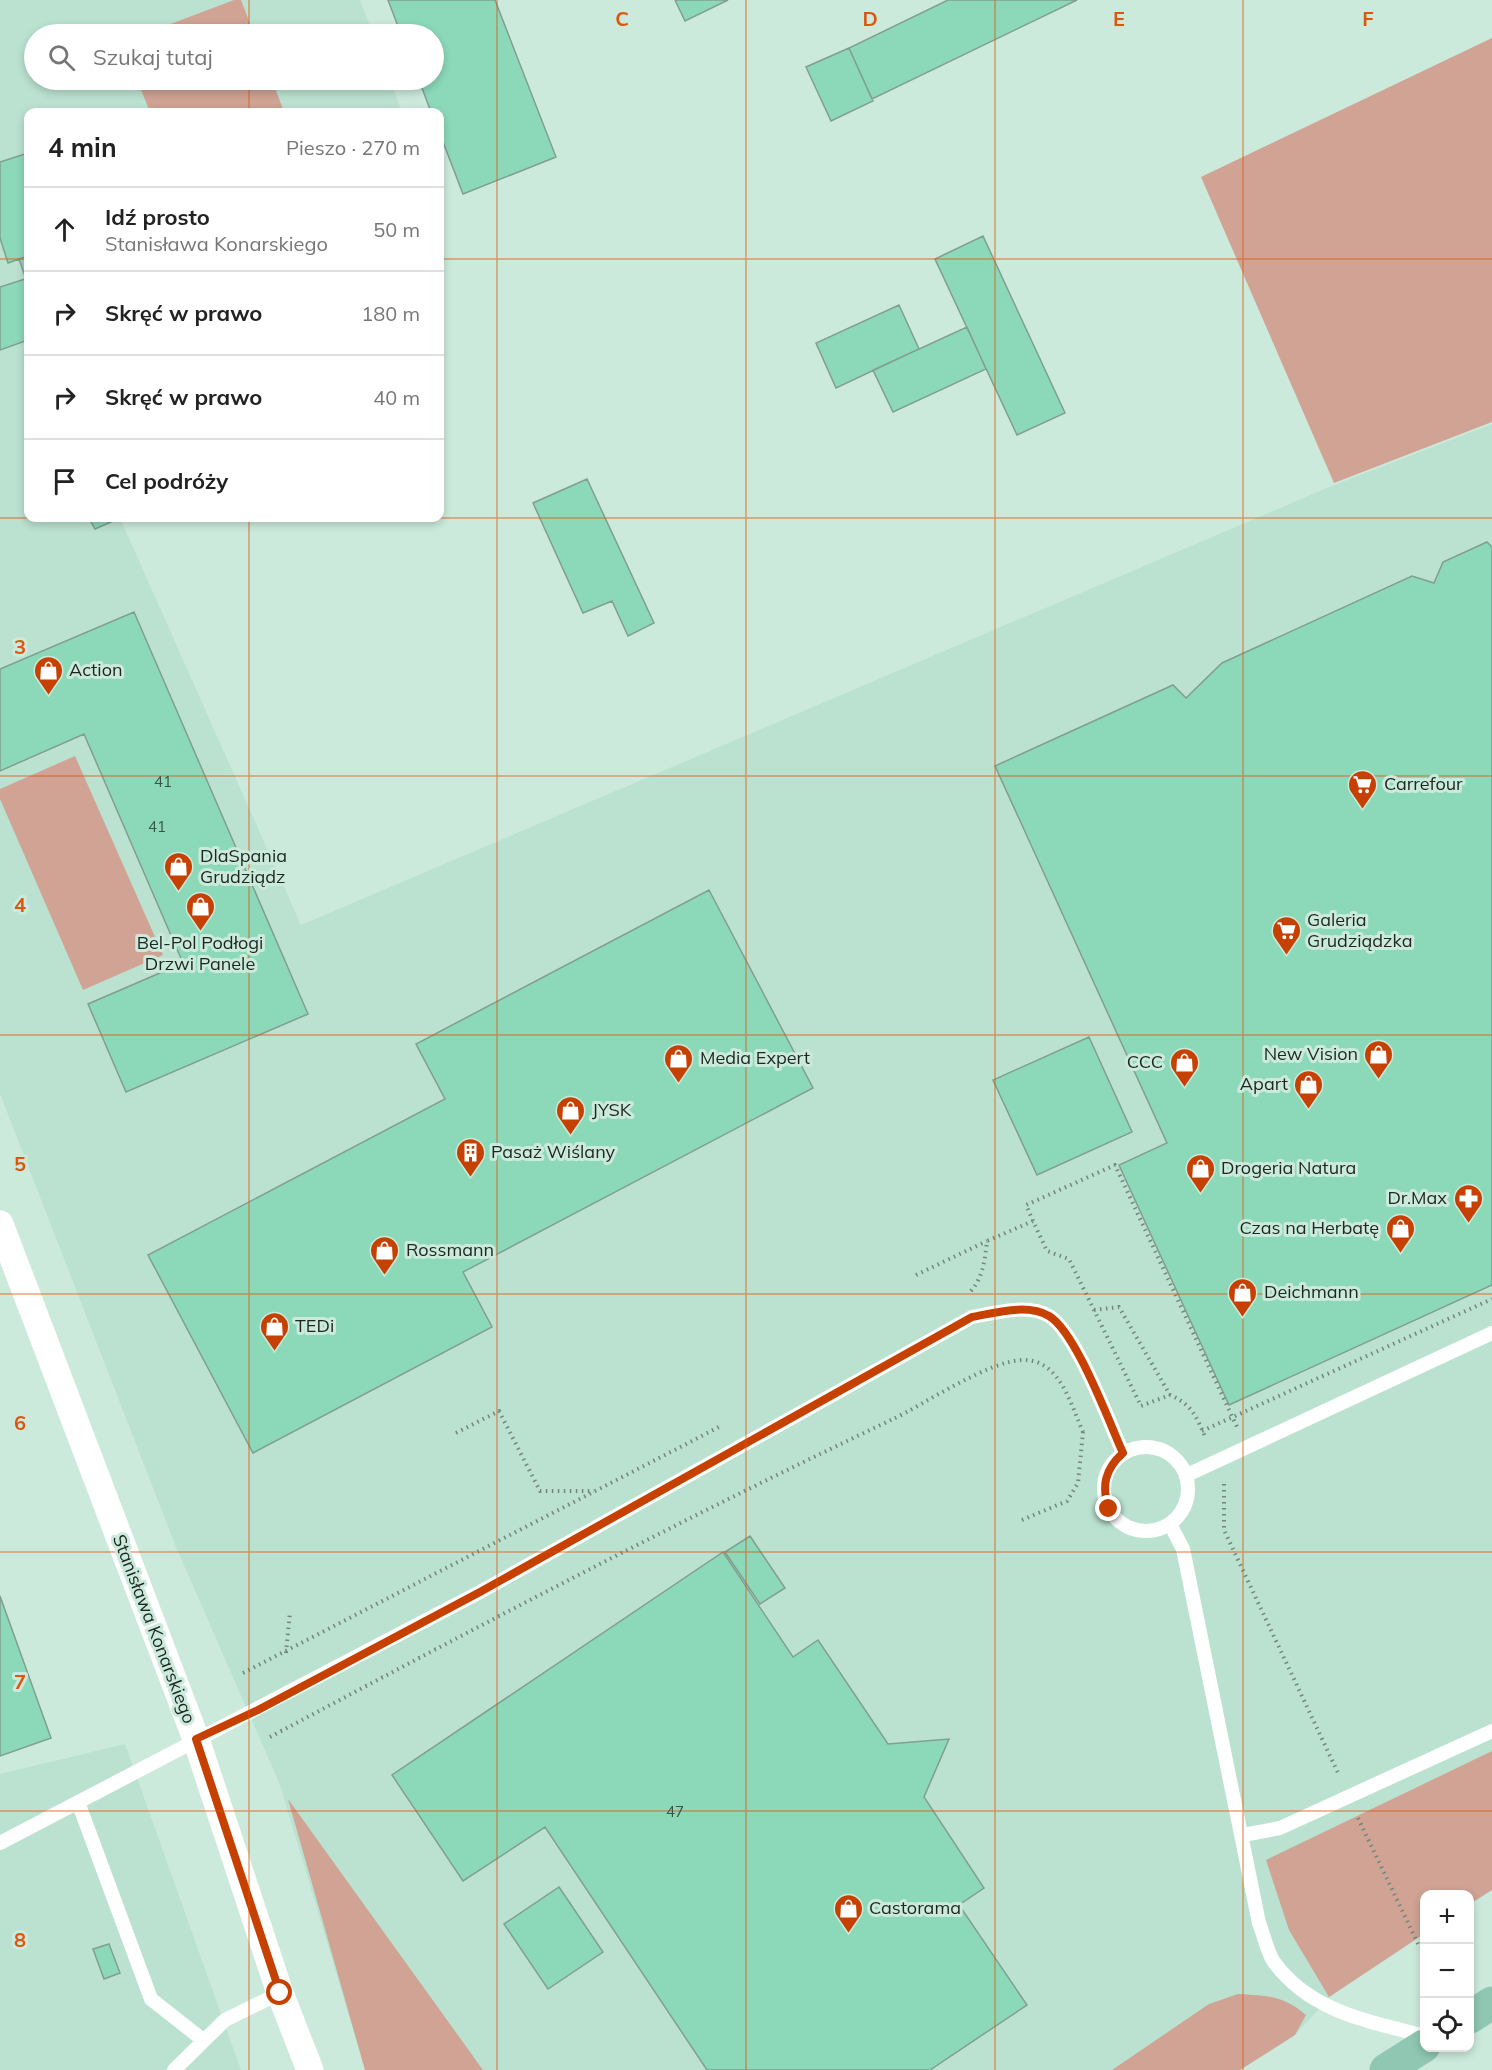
<!DOCTYPE html>
<html lang="pl">
<meta charset="utf-8">
<style>
:root{--surface:#fff;--page:#f6f6f6;--text:#222;--muted:#767676;--line:#e0e0e0}
body{margin:0;font-family:Mulish,sans-serif;background:var(--page);color:var(--text)}
.controls{position:absolute;right:18px;bottom:18px;display:grid;overflow:hidden;border-radius:12px;box-shadow:0 3px 9px #0003}
.controls button{width:54px;height:54px;display:grid;place-items:center;padding:0;border:0;border-bottom:2px solid var(--line);background:var(--surface);color:var(--text);font:30px sans-serif}
.stop{position:absolute;width:18px;height:18px;margin:-14px;border:4px solid #c64000;border-radius:50%;background:#fff}
.stop.end{background:#c64000;border-color:#fff;box-shadow:0 2px 6px #0008}
.list{margin:0;padding:0;list-style:none}
h2{display:flex;justify-content:space-between;align-items:center;height:78px;margin:0;padding:0 24px;font-size:26px}
h2 small{font-size:20px;font-weight:400;color:var(--muted)}
.list li{display:grid;grid-template-columns:39px 1fr auto;gap:18px;align-items:center;box-sizing:border-box;height:84px;padding:0 24px;border-top:2px solid var(--line)}
.list b{display:block;font-size:22px;white-space:nowrap}
.list p{margin:0;font-size:20px;white-space:nowrap;color:var(--muted)}
.list em{font-size:20px;font-style:normal;color:var(--muted)}
.icon{flex:none;width:33px;height:33px;fill:none;stroke:currentColor;stroke-width:2;stroke-linecap:round;stroke-linejoin:round}
.map{position:relative;flex:none;width:1492px;height:2070px;overflow:hidden}
.search{position:absolute;background:var(--surface);box-shadow:0 3px 9px #0003;left:24px;top:24px;width:420px;height:66px;display:flex;align-items:center;gap:15px;box-sizing:border-box;padding:0 21px;border-radius:33px;color:var(--muted);font-size:22px}
.panel{position:absolute;background:var(--surface);box-shadow:0 3px 9px #0003;left:24px;top:108px;width:420px;height:414px;border-radius:12px}
.map>svg:first-child{display:block}
.built{fill:#bbe2d1}
.green{fill:#d0a394}
.building{fill:#8cd9ba;stroke:#819e91;stroke-width:1.5}
.lines{fill:none;stroke-linecap:round;stroke-linejoin:round}
.path{stroke:#72867d;stroke-width:4;stroke-dasharray:1.5 4.5;stroke-linecap:butt}
.lane{stroke:#fff;stroke-width:14}
.street{stroke:#fff;stroke-width:27}
.primary{stroke:#8fc7b2;stroke-width:33}
.route{stroke:#c64000;stroke-width:8}
.grid{fill:none;stroke:#de560d;stroke-width:1.5;stroke-opacity:0.55}
.labels{text-anchor:middle;stroke-width:6;stroke-linejoin:round;paint-order:stroke}
.number-label{font-size:15px;fill:#385448}
.poi-label{font-size:18px;fill:#1c2722;stroke:#cceadc;text-anchor:start}
.street-label{font-size:18px;fill:#1c2722;stroke:#cceadc}
.grid-label{font-size:20px;text-anchor:middle;font-weight:bold;fill:#de560d;stroke:#cceadc;stroke-width:6;stroke-linejoin:round;paint-order:stroke}
</style>
<div class="map">
<svg width="1492" height="2070" viewBox="0 0 1492 2070">
<rect width="100%" height="100%" fill="#cceadc"/>
<path class="built" d="M0 0H360L373 34H34V80H390L402 112H28V518H120L301 925 1334 485 1492 424V1890L1470 1904V1894H1424V1934L1330 1997 1295 2035 1240 2070H365L280 1785 176 1547 0 1094Z
M125 1744 241 2070H0V1774Z"/>
<path class="green" d="M234 0H241L254 34H144Z
M1492 38V422L1334 483 1201 177Z
M137 80H272L284 112H150Z
M75 756 163 955 83 990 0 799V789Z
M1492 1751V1890L1470 1904V1894H1424V1934L1329 1997 1289 1930 1266 1860Z
M288 1799 483 2070H365Z
M1238 1994C1268 1996 1282 1995 1306 2015L1295 2035 1240 2070H1112L1209 2004Z"/>
<path class="building" d="M388 0H495L556 157 463 194 440 134V112H431L419 80H434V34H401Z
M675 0H728L685 21Z
M948 0H1077L872 99 849 48Z
M849 48 873 101 831 121 806 67Z
M28 153V256L8 263 0 238V162Z
M983 236 1065 413 1017 435 935 259Z
M28 256V278L26 279 19 259Z
M28 278V340L0 350V287Z
M899 305 919 349 836 388 816 343Z
M967 327 986 369 893 412 873 370Z
M587 479 654 623 628 636 612 601 583 613 533 503Z
M89 518H120L95 529Z
M1487 542 1492 547V1285L1229 1405 1119 1165 1167 1143 995 766 1173 685 1186 698 1222 663 1412 576 1434 583 1443 562Z
M134 612 308 1014 126 1092 88 1004 183 963 84 734 0 771V669Z
M709 890 813 1088 463 1272 492 1327 253 1453 148 1255 445 1099 416 1044Z
M1089 1037 1132 1132 1037 1175 993 1080Z
M750 1536 785 1588 760 1604 725 1552Z
M723 1552 793 1657 818 1640 888 1744 949 1739 924 1797 984 1888 959 1905 1027 2005 930 2070H707L545 1827 463 1881 392 1775Z
M0 1596 51 1738 0 1756Z
M559 1887 603 1952 548 1989 504 1924Z
M109 1944 120 1973 104 1979 93 1949Z"/>
<g class="lines">
<path class="path" d="M1033 1221 1026 1205 1115 1165 1237 1427
M916 1275 987 1241
M971 1291C983 1277 985 1260 987 1241L1033 1221 1047 1251 1069 1259 1141 1406 1170 1395C1192 1404 1197 1418 1206 1439
M1094 1310 1119 1307 1170 1395
M1202 1431 1492 1299
M456 1433 499 1411 540 1491H594
M1224 1484V1530L1339 1775
M1022 1520 1067 1501 1078 1483 1083 1432
M286 1653 290 1612
M243 1673 719 1427
M270 1737C475 1628 680 1520 891 1420 925 1404 989 1360 1024 1360 1060 1360 1071 1405 1083 1432
M1358 1818 1420 1948"/>
<path class="lane" d="M1104 1489a42 42 0 1 1 84 0a42 42 0 1 1-84 0Z
M1187 1475 1492 1333
M1170 1524 1183 1549 1259 1923C1264 1935 1267 1952 1274 1962 1310 2012 1369 2021 1424 2036
M78 1802 151 1999 203 2040
M1243 1835 1280 1828 1492 1731
M0 1843 480 1592 972 1317C995 1313 1027 1303 1049 1316 1076 1332 1109 1422 1123 1453
M174 2070 225 2020 280 1993"/>
<path class="street" d="M0 1224 196 1739 280 1993 310 2070"/>
<path class="primary" d="M1470 2017 1492 2003
M1386 2070 1424 2046"/>
</g>
<g class="lines">
<path class="route" d="M280 1993 196 1739 258 1710 480 1592 972 1317C995 1313 1027 1303 1049 1316 1076 1332 1109 1422 1123 1453 1105 1469 1101 1486 1109 1509"/>
</g>
<path class="grid" d="M249 0V34M497 0V2070M746 0V2070M995 0V2070M1243 0V2070M249 80V112M0 259H28M440 259H1492M0 518H28M28 518H440M249 518V2070M440 518H1492M0 776H1492M0 1035H1492M0 1294H1492M0 1552H1492M0 1811H1492"/>
<defs>
<symbol id="shop-pin" viewBox="-11 -11 22 30"><path d="M0 17L-7.5 6A9.5 9.5 0 1 1 7.5 6Z" fill="#c64000" stroke="#cceadc"/><path d="M-5-2.5h2.3a2.7 3.5 0 0 1 5.4 0H5L5.5 6h-11ZM-1.5-2.5h3a1.5 2.3 0 0 0-3 0Z" fill="#fff"/></symbol>
<symbol id="supermarket-pin" viewBox="-11 -11 22 30"><path d="M0 17L-7.5 6A9.5 9.5 0 1 1 7.5 6Z" fill="#c64000" stroke="#cceadc"/><path d="M-6-5.5h2.5l.6 2H6L4.5 2H-2.5L-4.4-4H-6ZM-1.5 3.2a1.3 1.3 0 1 0 .1 0ZM3 3.2a1.3 1.3 0 1 0 .1 0Z" fill="#fff"/></symbol>
<symbol id="building-pin" viewBox="-11 -11 22 30"><path d="M0 17L-7.5 6A9.5 9.5 0 1 1 7.5 6Z" fill="#c64000" stroke="#cceadc"/><path d="M-4-6H4V6H1V3H-1V6H-4ZM-2.5-4.3h1.7v1.8h-1.7ZM.8-4.3h1.7v1.8H.8ZM-2.5-1h1.7V.8h-1.7ZM.8-1h1.7V.8H.8Z" fill="#fff"/></symbol>
<symbol id="pharmacy-pin" viewBox="-11 -11 22 30"><path d="M0 17L-7.5 6A9.5 9.5 0 1 1 7.5 6Z" fill="#c64000" stroke="#cceadc"/><path d="M-2-6h4v4h4v4h-4v4h-4v-4h-4v-4h4Z" fill="#fff"/></symbol>
</defs>
<g fill-rule="evenodd">
<use href="#shop-pin" x="32" y="654" width="33" height="45"/>
<use href="#supermarket-pin" x="1346" y="768" width="33" height="45"/>
<use href="#shop-pin" x="162" y="850" width="33" height="45"/>
<use href="#shop-pin" x="184" y="890" width="33" height="45"/>
<use href="#supermarket-pin" x="1270" y="914" width="33" height="45"/>
<use href="#shop-pin" x="1362" y="1038" width="33" height="45"/>
<use href="#shop-pin" x="662" y="1042" width="33" height="45"/>
<use href="#shop-pin" x="1168" y="1046" width="33" height="45"/>
<use href="#shop-pin" x="1292" y="1068" width="33" height="45"/>
<use href="#shop-pin" x="554" y="1094" width="33" height="45"/>
<use href="#building-pin" x="454" y="1136" width="33" height="45"/>
<use href="#shop-pin" x="1184" y="1152" width="33" height="45"/>
<use href="#pharmacy-pin" x="1452" y="1182" width="33" height="45"/>
<use href="#shop-pin" x="1384" y="1212" width="33" height="45"/>
<use href="#shop-pin" x="368" y="1234" width="33" height="45"/>
<use href="#shop-pin" x="1226" y="1276" width="33" height="45"/>
<use href="#shop-pin" x="258" y="1310" width="33" height="45"/>
<use href="#shop-pin" x="832" y="1892" width="33" height="45"/>
</g>
<g class="labels">
<g class="number-label">
<text x="163" y="787">41</text>
<text x="157" y="832">41</text>
<text x="675" y="1817">47</text>
</g>
<g class="poi-label">
<text x="69" y="676">Action</text>
<text x="1384" y="790">Carrefour</text>
<text x="200" y="862">DlaSpania<tspan x="200" dy="21">Grudziądz</tspan></text>
<text x="1307" y="926">Galeria<tspan x="1307" dy="21">Grudziądzka</tspan></text>
<text x="200" y="949" text-anchor="middle">Bel-Pol Podłogi<tspan x="200" dy="21">Drzwi Panele</tspan></text>
<text x="1358" y="1060" text-anchor="end">New Vision</text>
<text x="700" y="1064">Media Expert</text>
<text x="1163" y="1068" text-anchor="end">CCC</text>
<text x="1288" y="1090" text-anchor="end">Apart</text>
<text x="592" y="1116">JYSK</text>
<text x="491" y="1158">Pasaż Wiślany</text>
<text x="1221" y="1174">Drogeria Natura</text>
<text x="1447" y="1204" text-anchor="end">Dr.Max</text>
<text x="1379" y="1234" text-anchor="end">Czas na Herbatę</text>
<text x="406" y="1256">Rossmann</text>
<text x="1264" y="1298">Deichmann</text>
<text x="295" y="1332">TEDi</text>
<text x="869" y="1914">Castorama</text>
</g>
<g class="street-label">
<text transform="translate(154 1629) rotate(69)" y="6">Stanisława Konarskiego</text>
</g>
</g>
<g class="grid-label">
<text x="622" y="26">C</text>
<text x="870" y="26">D</text>
<text x="1119" y="26">E</text>
<text x="1368" y="26">F</text>
<text x="20" y="654">3</text>
<text x="20" y="912">4</text>
<text x="20" y="1171">5</text>
<text x="20" y="1430">6</text>
<text x="20" y="1689">7</text>
<text x="20" y="1947">8</text>
</g>
</svg>
<div class="controls">
<button>+</button>
<button>−</button>
<button><svg class="icon" aria-label="locate" viewBox="0 0 24 24"><circle cx="12" cy="12" r="6"/><path d="M12 2v4M12 18v4M2 12h4M18 12h4"/></svg></button>
</div>
<div class="stop" style="left:280px;top:1993px"></div>
<div class="stop end" style="left:1109px;top:1509px"></div>
<div class="search"><svg class="icon" aria-label="search" viewBox="0 0 24 24"><circle cx="10" cy="10" r="6"/><path d="M15 15l6 6"/></svg>Szukaj tutaj</div>
<section class="panel">
<h2>4 min<small>Pieszo · 270 m</small></h2>
<ul class="list">
<li><svg class="icon" aria-label="ahead" viewBox="0 0 24 24"><path d="M12 20V5M6 11l6-6 6 6"/></svg><div><b>Idź prosto</b><p>Stanisława Konarskiego</p></div><em>50 m</em></li>
<li><svg class="icon" aria-label="right" viewBox="0 0 24 24"><path d="M7 20v-9h11M14 6l5 5-5 5"/></svg><div><b>Skręć w prawo</b></div><em>180 m</em></li>
<li><svg class="icon" aria-label="right" viewBox="0 0 24 24"><path d="M7 20v-9h11M14 6l5 5-5 5"/></svg><div><b>Skręć w prawo</b></div><em>40 m</em></li>
<li><svg class="icon" aria-label="arrive" viewBox="0 0 24 24"><path d="M6 21V4h12l-3 4 3 4H6"/></svg><div><b>Cel podróży</b></div></li>
</ul>
</section>
</div>
